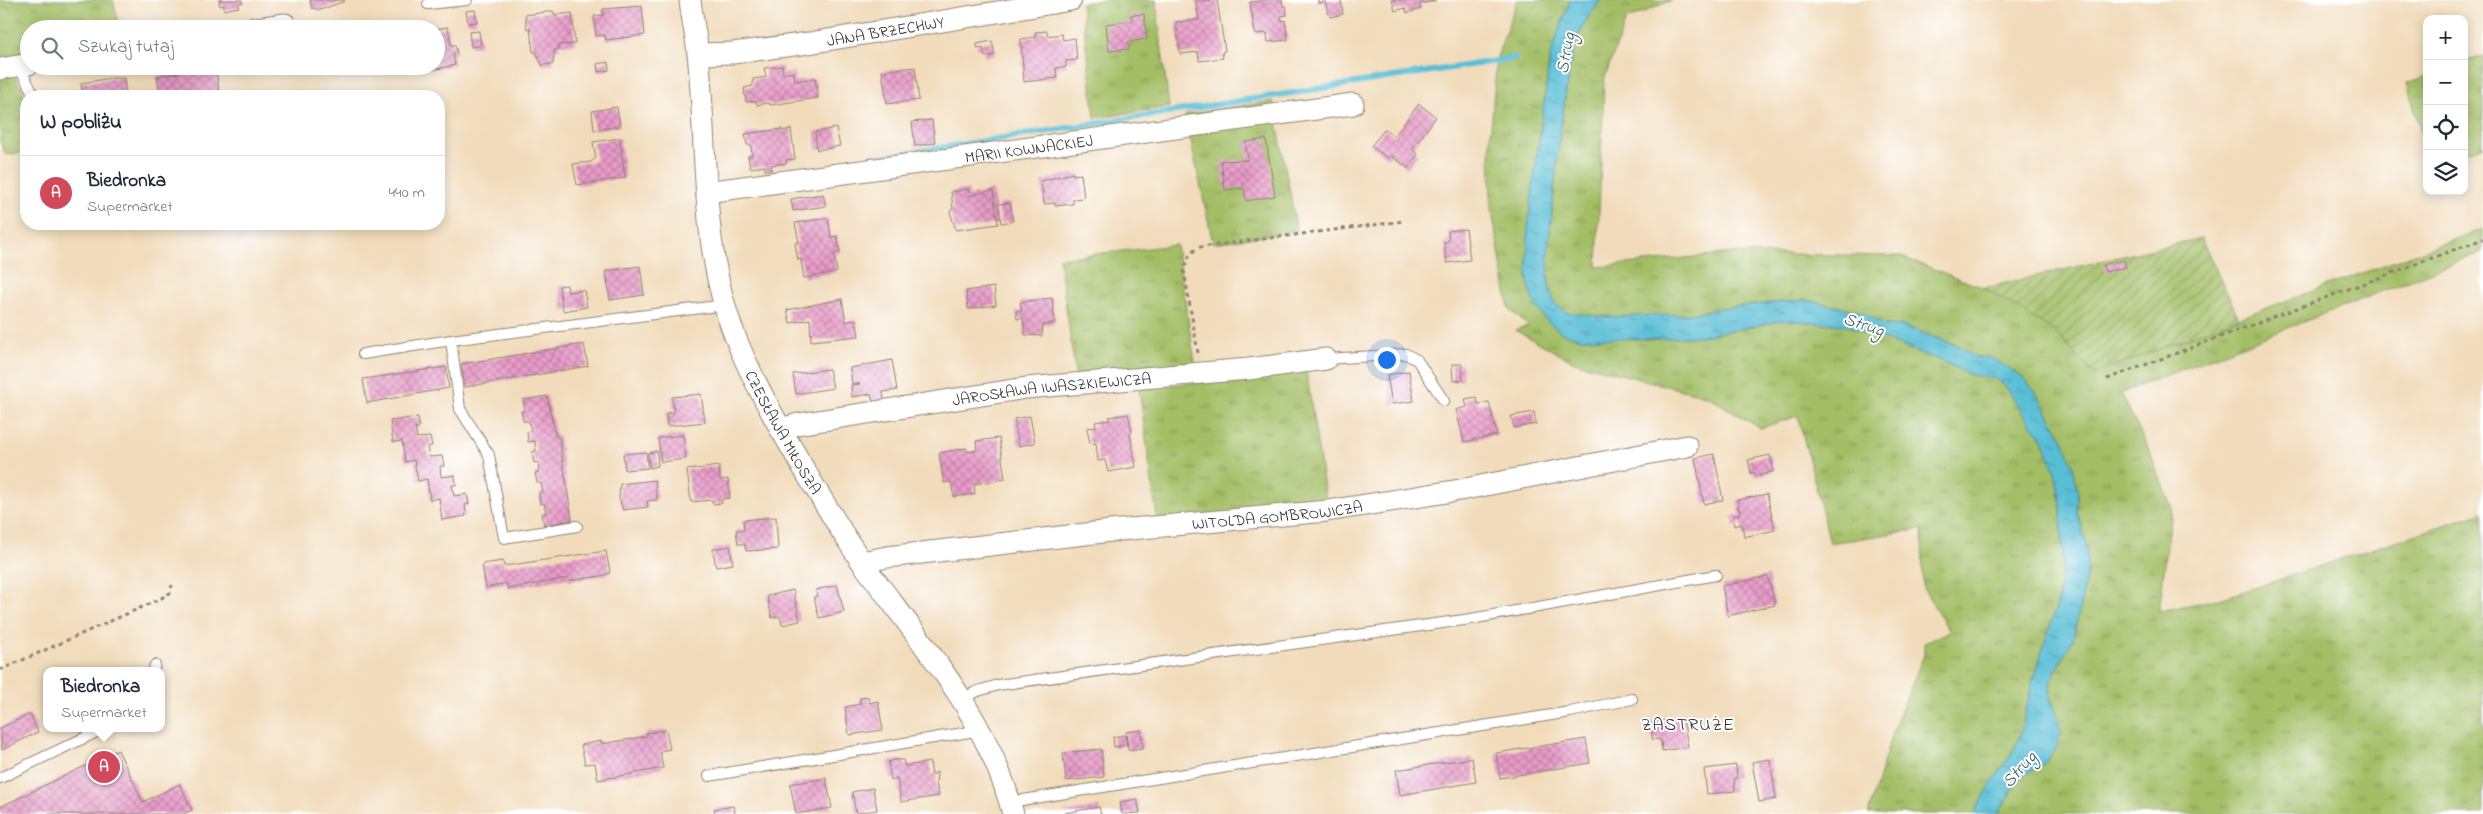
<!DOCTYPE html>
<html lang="pl">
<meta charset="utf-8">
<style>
:root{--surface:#fff;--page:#f6f6f7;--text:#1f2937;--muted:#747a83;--line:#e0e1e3;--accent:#d1495b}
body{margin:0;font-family:"Indie Flower",sans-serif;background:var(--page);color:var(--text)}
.controls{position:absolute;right:15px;top:15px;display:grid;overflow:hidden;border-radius:10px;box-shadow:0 2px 12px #0003}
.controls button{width:45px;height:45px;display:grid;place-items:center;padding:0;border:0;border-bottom:1px solid var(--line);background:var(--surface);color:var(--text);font:25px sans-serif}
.you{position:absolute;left:1386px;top:359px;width:18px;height:18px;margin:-12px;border:4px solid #fff;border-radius:50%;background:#1a73e8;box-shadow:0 0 0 8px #1a73e833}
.badge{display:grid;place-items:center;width:32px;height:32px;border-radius:50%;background:var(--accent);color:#fff;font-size:16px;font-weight:700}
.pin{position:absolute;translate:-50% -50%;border:2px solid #fff;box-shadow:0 1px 5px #0006}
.popup{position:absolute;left:43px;top:667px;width:122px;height:65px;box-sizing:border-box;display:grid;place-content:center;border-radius:10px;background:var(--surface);filter:drop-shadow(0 1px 4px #0005);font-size:16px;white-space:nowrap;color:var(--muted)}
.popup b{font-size:19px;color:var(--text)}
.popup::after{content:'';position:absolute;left:50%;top:100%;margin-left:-10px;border:10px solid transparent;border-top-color:var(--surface)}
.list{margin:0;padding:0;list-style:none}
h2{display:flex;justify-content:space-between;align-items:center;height:65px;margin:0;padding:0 20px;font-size:21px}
h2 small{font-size:16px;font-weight:400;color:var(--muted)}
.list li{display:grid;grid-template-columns:32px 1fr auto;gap:15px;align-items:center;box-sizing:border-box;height:75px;padding:0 20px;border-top:1px solid var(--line)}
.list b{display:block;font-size:19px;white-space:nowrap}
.list p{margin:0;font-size:16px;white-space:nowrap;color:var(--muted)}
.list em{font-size:16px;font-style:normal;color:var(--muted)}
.icon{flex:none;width:28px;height:28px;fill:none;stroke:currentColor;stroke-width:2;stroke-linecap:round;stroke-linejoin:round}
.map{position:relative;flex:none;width:2483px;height:814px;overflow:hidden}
.search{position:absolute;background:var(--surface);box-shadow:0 2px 12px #0003;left:20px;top:20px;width:425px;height:55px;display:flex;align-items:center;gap:12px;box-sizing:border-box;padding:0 18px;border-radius:28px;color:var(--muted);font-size:19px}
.panel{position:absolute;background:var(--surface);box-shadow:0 2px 12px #0003;left:20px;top:90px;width:425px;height:140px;border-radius:20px}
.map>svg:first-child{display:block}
.grass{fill:url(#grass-tufts);stroke:#677448}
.garden{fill:url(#garden-furrows);stroke:#677448}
.water{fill:url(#water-ripples);stroke:#427480}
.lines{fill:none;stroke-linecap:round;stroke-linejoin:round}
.stream{stroke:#58bed6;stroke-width:6}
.building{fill:url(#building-cross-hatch)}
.service-casing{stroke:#8e8372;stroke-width:12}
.minor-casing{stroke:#8e8372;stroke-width:23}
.path{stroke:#8e8372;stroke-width:3;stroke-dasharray:4 4;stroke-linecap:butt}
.service{stroke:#fff;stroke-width:10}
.minor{stroke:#fff;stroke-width:21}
.labels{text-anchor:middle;stroke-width:4;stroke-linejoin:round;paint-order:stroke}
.street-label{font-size:16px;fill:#2b2b2b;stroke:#fff}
.water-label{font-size:18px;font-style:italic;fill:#3b5e67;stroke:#fff}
.neighbourhood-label{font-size:18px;letter-spacing:1px;fill:#2b2b2b;stroke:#fff}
</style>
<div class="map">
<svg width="2483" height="814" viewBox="0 0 2483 814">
<defs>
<pattern id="grass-tufts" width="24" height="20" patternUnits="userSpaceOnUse" patternTransform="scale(1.25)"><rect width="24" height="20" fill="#a3be65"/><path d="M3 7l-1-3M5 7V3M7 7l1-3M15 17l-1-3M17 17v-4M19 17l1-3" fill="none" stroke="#859b53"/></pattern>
<pattern id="garden-furrows" width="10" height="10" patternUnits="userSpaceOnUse" patternTransform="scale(1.25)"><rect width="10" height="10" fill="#a3be65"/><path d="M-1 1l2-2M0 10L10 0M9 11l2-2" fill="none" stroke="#859b53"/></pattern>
<pattern id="water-ripples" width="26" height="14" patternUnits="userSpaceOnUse" patternTransform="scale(1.25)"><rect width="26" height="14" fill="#58bed6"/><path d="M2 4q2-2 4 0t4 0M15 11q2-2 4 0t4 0" fill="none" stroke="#499bae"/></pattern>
<pattern id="building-cross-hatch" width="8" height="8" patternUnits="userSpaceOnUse" patternTransform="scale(1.25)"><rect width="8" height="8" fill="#e99bc9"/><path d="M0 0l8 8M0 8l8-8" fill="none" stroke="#bd7fa3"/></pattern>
</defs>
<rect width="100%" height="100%" fill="#fff"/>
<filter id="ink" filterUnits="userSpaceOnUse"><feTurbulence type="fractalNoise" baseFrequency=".02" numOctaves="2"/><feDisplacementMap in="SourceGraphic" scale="10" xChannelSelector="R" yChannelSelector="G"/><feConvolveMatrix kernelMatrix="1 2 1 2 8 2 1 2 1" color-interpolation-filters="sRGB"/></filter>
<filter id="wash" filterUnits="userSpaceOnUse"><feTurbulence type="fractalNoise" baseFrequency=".0096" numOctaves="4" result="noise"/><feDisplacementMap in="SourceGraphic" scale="20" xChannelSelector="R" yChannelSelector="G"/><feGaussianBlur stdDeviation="1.12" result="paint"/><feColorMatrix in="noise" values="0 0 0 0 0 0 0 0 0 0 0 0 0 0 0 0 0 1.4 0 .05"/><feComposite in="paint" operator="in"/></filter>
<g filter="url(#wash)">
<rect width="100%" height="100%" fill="#f1dbba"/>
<path class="grass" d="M0 0H113L120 29H29V58L0 62Z
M1099 0H1156L1169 107 1095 118 1081 4Z
M1517 0H1570L1550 56 1528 225V248L1561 333 1581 338 1656 339 1702 336 1785 320 1845 325 1939 360 1971 375 1997 379 2008 389 2018 407 2043 439 2055 472 2061 504 2063 567 2059 598 2032 683 2021 733 2013 752 1999 771 1973 814H1868L1893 730 1924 655V642L1950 632 1923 588 1922 529 1830 543 1798 416 1760 428 1709 397 1574 362 1515 330 1528 326 1509 309 1491 206 1490 139 1497 57Z
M1601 0H1672L1626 20 1604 80 1597 267 1733 253 1899 256 1984 288 2053 330 2094 374 2239 318 2483 229V252L2121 393 2147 446 2172 508 2159 611 2223 598 2483 512V814H1998L2020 778 2044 764 2056 711 2049 694 2051 681 2073 639 2087 573V556L2085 539 2077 512 2078 493 2045 411 2036 393 2024 378 1991 358 1974 357 1961 347 1932 336 1904 326 1884 325 1863 312 1805 300 1721 308 1691 314 1630 317 1580 315 1566 312 1554 303 1549 286 1548 250 1560 132 1570 64 1578 37 1589 16Z
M2483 56V147L2464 153V62Z
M14 74 26 99V152L6 155 0 142V76Z
M2427 76V152L2407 83Z
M1273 101 1297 231 1213 243 1185 115Z
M1176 245 1196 368 1076 378 1059 258Z
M1306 370 1327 508 1158 525 1139 389Z"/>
<path class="garden" d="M2201 238 2239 318 2094 374 2053 330 1984 288Z"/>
<path class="water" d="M1570 0H1601L1589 16 1578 37 1570 64 1560 132 1548 250 1549 286 1554 303 1566 312 1605 317 1691 314 1721 308 1805 300 1863 312 1884 325 1904 326 1961 347 1974 357 1991 358 2007 367 2024 378 2036 393 2063 439 2073 465 2078 493 2077 512 2085 539 2087 555V573L2073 639 2051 681 2049 694 2056 711 2061 732 2056 749 2044 764 2020 778 1998 814H1973L1999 771 2013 752 2021 733 2032 683 2059 598 2063 567 2061 504 2055 472 2043 439 2018 407 2008 389 1997 379 1971 375 1939 360 1845 325 1785 320 1702 336 1656 339 1581 338 1561 333 1544 318 1532 299 1527 276 1528 225 1550 56Z"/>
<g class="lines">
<path class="stream" d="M869 159 1515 58"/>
</g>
<g id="blocks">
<path class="building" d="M219 0H242L243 3H239V7L224 10V5L220 6Z
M310 0H344L345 1 320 10 312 8Z
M1217 0 1225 51 1222 52 1223 58 1199 61 1198 52 1180 54 1176 22 1199 20 1196 1Z
M1269 0H1282L1283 6H1286L1287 15 1281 16 1282 21 1285 20 1288 40 1268 42 1267 33 1255 34 1250 2Z
M1318 0H1341L1343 14 1330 17 1325 2 1318 3Z
M1392 0H1435V1L1420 4 1421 9 1407 13 1405 8 1395 11Z
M642 6 645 35 606 40 605 35 596 36 594 16 603 15V9Z
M475 10 477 22 468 23 466 11Z
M553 11 555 15 572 13 575 44 559 45V49L555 50 554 54 553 64 542 65 536 52H533L530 28 527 29 525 15Z
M1144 14 1147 39 1128 42 1129 49 1109 51 1106 24 1132 21 1131 15Z
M448 27 451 45H455L457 53 453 54 455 65 432 70 431 66H436V29Z
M479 31 481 45 471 47 469 32Z
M1047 31 1048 36 1062 34 1063 40 1075 38 1077 60 1066 61V67L1056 68 1057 78 1024 82 1021 39 1036 37 1035 32Z
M992 41 995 55 985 57 983 48 977 49V44Z
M608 62 609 70 598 72 597 64Z
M189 66H193L194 71 216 68 219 92 198 96H160L157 76 179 73 178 68Z
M233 66H274V67L234 73Z
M782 66 783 74 794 72 795 81 815 78 818 98 770 105 769 103 757 105 756 101 746 102 744 88 753 86V79L766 77 764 68Z
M915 67 919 100 887 104 882 71Z
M112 78H124L126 96H83L81 83Z
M1419 104 1436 117 1412 149 1418 154 1408 168 1390 155 1388 158 1371 146 1385 129 1394 136Z
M617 107 620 126 594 130 592 111Z
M932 120 935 143 915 146 912 122Z
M836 128 840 146 817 150 815 132Z
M782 129V131L791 129 795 159 786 160 787 163 771 165 772 170H765V166L750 168 748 156H752L751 145H747L745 134Z
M620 138 625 178 577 185 573 164 591 162 596 158 593 142Z
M1266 139 1275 196 1246 201 1244 188 1225 190 1221 161 1248 160 1245 142Z
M1073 173V175L1081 174 1084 198 1073 199V204L1055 206V203L1044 204 1041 181Z
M968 189 969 196 993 190 998 224 956 230 950 212 953 208 951 192Z
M823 194 826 206 793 211 791 199Z
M1010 203 1013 221 1001 223 998 204Z
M828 218 831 237 837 236 840 252 834 254 837 272 804 278 801 259 798 260 795 243 799 242 795 223Z
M1466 229 1470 260 1447 263 1444 242 1449 241 1448 231Z
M2124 260 2126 267 2105 272 2103 265Z
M640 266 644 295 610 300 606 271Z
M567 285 568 292 584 290 587 307 563 311 559 286Z
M994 287 996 305 968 309 966 291Z
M1052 298 1055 323 1043 325 1042 336 1025 335 1023 318 1017 319 1016 311H1022L1020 302Z
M842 299 846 322 856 319 859 336 811 341 810 319 790 323 787 310Z
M584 344 588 366 465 387 461 364Z
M892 360 897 390 883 392 884 401 873 402 871 394 852 397 851 385 860 384H852L850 368Z
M1452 364H1462L1463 380 1453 381Z
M446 367 449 388 367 403 363 379Z
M829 369 833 388 796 394 793 374Z
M1409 371 1414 401 1392 404 1387 375Z
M701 394 705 422 667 426 666 413 674 412 672 397Z
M547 396 556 437H559L572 520 544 525 542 514 546 513 544 503 540 504 539 493 543 492 541 483H537L535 473 539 472 538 462 534 463 532 452 536 451 535 441 528 442 527 432 531 431 529 421H523L521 411H525L523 400Z
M1476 397 1478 404 1489 402 1497 435 1464 442 1456 410 1467 407 1465 399Z
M1534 412 1536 424 1514 428 1511 416Z
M1128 414 1132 432 1130 434 1136 467 1108 472 1105 460 1098 461 1096 443 1090 444 1087 428 1096 427 1095 422 1110 420 1109 417Z
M1030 416 1035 443 1019 446 1014 419Z
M418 417 419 427 415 428 417 438 430 437 432 446 427 447 429 457 442 456 444 466H440L441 477 455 475 456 485H452L454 496 467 494 469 504 465 505 466 516 442 520 439 498 430 500 427 479 418 481 414 460 405 462 402 441 393 442 390 421Z
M683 435 686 459 661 462 658 438Z
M999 438 1005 479 974 484 975 494 954 497 951 482 944 483 939 453 966 448 968 452 977 450 976 441Z
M657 451 658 466 650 468 648 453Z
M646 452 648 468 625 470 623 454Z
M1714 454 1723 500 1704 504 1695 458Z
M1770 455 1774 471 1758 476 1755 475 1754 472 1751 473 1748 460Z
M719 466 720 480 728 479 730 498 722 499V503L713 504 712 500 691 502 687 470Z
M655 480 657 500 647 501 648 507 623 510 619 498 620 484Z
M1767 494 1775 530 1744 537 1742 524 1734 526 1732 516 1740 514 1737 500Z
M776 517 778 549 746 551 745 544H738L736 530H744L743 520Z
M730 546 733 564 716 567 713 549Z
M606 551 610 573 601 576 569 581 568 578 508 589 506 583 486 588 482 564 503 561 504 566Z
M1768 576 1775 605 1728 616 1722 586Z
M837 585 844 612 819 618 814 597 817 596 816 590Z
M793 590 800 621 782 625 780 616 772 618 767 596Z
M868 697 869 703 878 701 883 730 849 735 845 707 860 704V698Z
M30 714 38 732 2 750 0 728Z
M1683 718 1688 747 1662 751 1661 740 1652 739V722Z
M666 730 670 749 660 751 663 768 598 780 595 763 585 764 581 745 602 741V744L642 737 647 736 646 733Z
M1141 730 1143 748 1128 750 1126 732Z
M1125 735 1127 745 1114 747 1113 737Z
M1586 739 1590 763 1500 778 1496 753Z
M1101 749 1104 777 1066 781 1063 753Z
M118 750 143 802 180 784 192 810 183 814H1L0 807Z
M1472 758 1476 782 1400 795 1396 770Z
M1770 759 1776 799 1759 802 1752 762Z
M894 760H903L905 766 930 762 932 775 937 772 936 783 939 796 901 802 897 778 891 780 888 762Z
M1736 765 1737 778H1734L1735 791 1707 794 1704 769Z
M826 778 832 808 796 814 790 784Z
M873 788 877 810 856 813 852 792Z
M1137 799 1140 813 1122 814 1120 802Z
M734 806 735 814H715L714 809Z
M1099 807 1101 814H1064V813Z"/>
</g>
</g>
<g filter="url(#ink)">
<use href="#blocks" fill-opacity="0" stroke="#8e8372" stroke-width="1"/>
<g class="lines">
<defs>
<path id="service" d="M428 4 467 0
M19 65 34 96
M363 354 451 340
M1326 359 1406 354 1417 360 1444 401
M577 526 504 538 489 455 460 409 451 340 725 305
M153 671 155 665
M961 699 978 691 998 685 1471 619 1716 575
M709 776 981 730
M0 778 105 728
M1010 802 1570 712 1632 699"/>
<g id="minor">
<path id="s1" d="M690 0C692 18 696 36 698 53 708 152 699 253 739 346 759 393 785 437 811 481 828 509 845 538 864 565 921 643 989 718 1013 814"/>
<path d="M248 29 285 24"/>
<path id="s2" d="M698 54 733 53 809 43 1071 0"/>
<path d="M0 69 29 64"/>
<path id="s3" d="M706 192 1353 104"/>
<path id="s4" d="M780 429 798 424 1026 388 1249 369 1326 359"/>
<path id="s5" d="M862 562 887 557 1120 530 1327 511 1460 490 1687 446"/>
</g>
</defs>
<use href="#service" class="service-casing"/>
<use href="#minor" class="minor-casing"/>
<path class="path" d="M1198 353 1184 271C1187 259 1189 253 1200 247L1404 221
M2107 379 2483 239
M0 670 158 600 170 593 172 585"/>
<use href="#service" class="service"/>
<use href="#minor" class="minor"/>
</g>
</g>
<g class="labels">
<g class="street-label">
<text dy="6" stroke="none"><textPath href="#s2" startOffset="189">JANA BRZECHWY</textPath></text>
<text dy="6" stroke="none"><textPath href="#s3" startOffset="326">MARII KOWNACKIEJ</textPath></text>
<text dy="6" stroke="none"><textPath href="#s4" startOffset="275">JAROSŁAWA IWASZKIEWICZA</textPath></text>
<text dy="6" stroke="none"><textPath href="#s1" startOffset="448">CZESŁAWA MIŁOSZA</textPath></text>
<text dy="6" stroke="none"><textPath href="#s5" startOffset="418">WITOLDA GOMBROWICZA</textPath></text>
</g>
<g class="water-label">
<text transform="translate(1565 53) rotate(-79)" y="6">Strug</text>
<text transform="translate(1864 324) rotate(19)" y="6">Strug</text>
<text transform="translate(2019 769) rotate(-48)" y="6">Strug</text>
</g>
<g class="neighbourhood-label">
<text x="1688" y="730">ZASTRUŻE</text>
</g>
</g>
</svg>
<div class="controls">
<button>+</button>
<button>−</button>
<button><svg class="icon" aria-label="locate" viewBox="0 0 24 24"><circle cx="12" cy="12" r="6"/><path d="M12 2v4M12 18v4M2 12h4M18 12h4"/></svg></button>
<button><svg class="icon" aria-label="layers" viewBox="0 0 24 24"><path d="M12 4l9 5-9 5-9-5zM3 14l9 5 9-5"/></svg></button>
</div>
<div class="you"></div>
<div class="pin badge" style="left:104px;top:767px">A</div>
<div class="popup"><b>Biedronka</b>Supermarket</div>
<div class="search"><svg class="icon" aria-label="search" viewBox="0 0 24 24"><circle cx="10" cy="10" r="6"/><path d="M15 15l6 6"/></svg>Szukaj tutaj</div>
<section class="panel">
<h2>W pobliżu<small></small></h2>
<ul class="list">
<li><span class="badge">A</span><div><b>Biedronka</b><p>Supermarket</p></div><em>440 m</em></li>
</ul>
</section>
</div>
